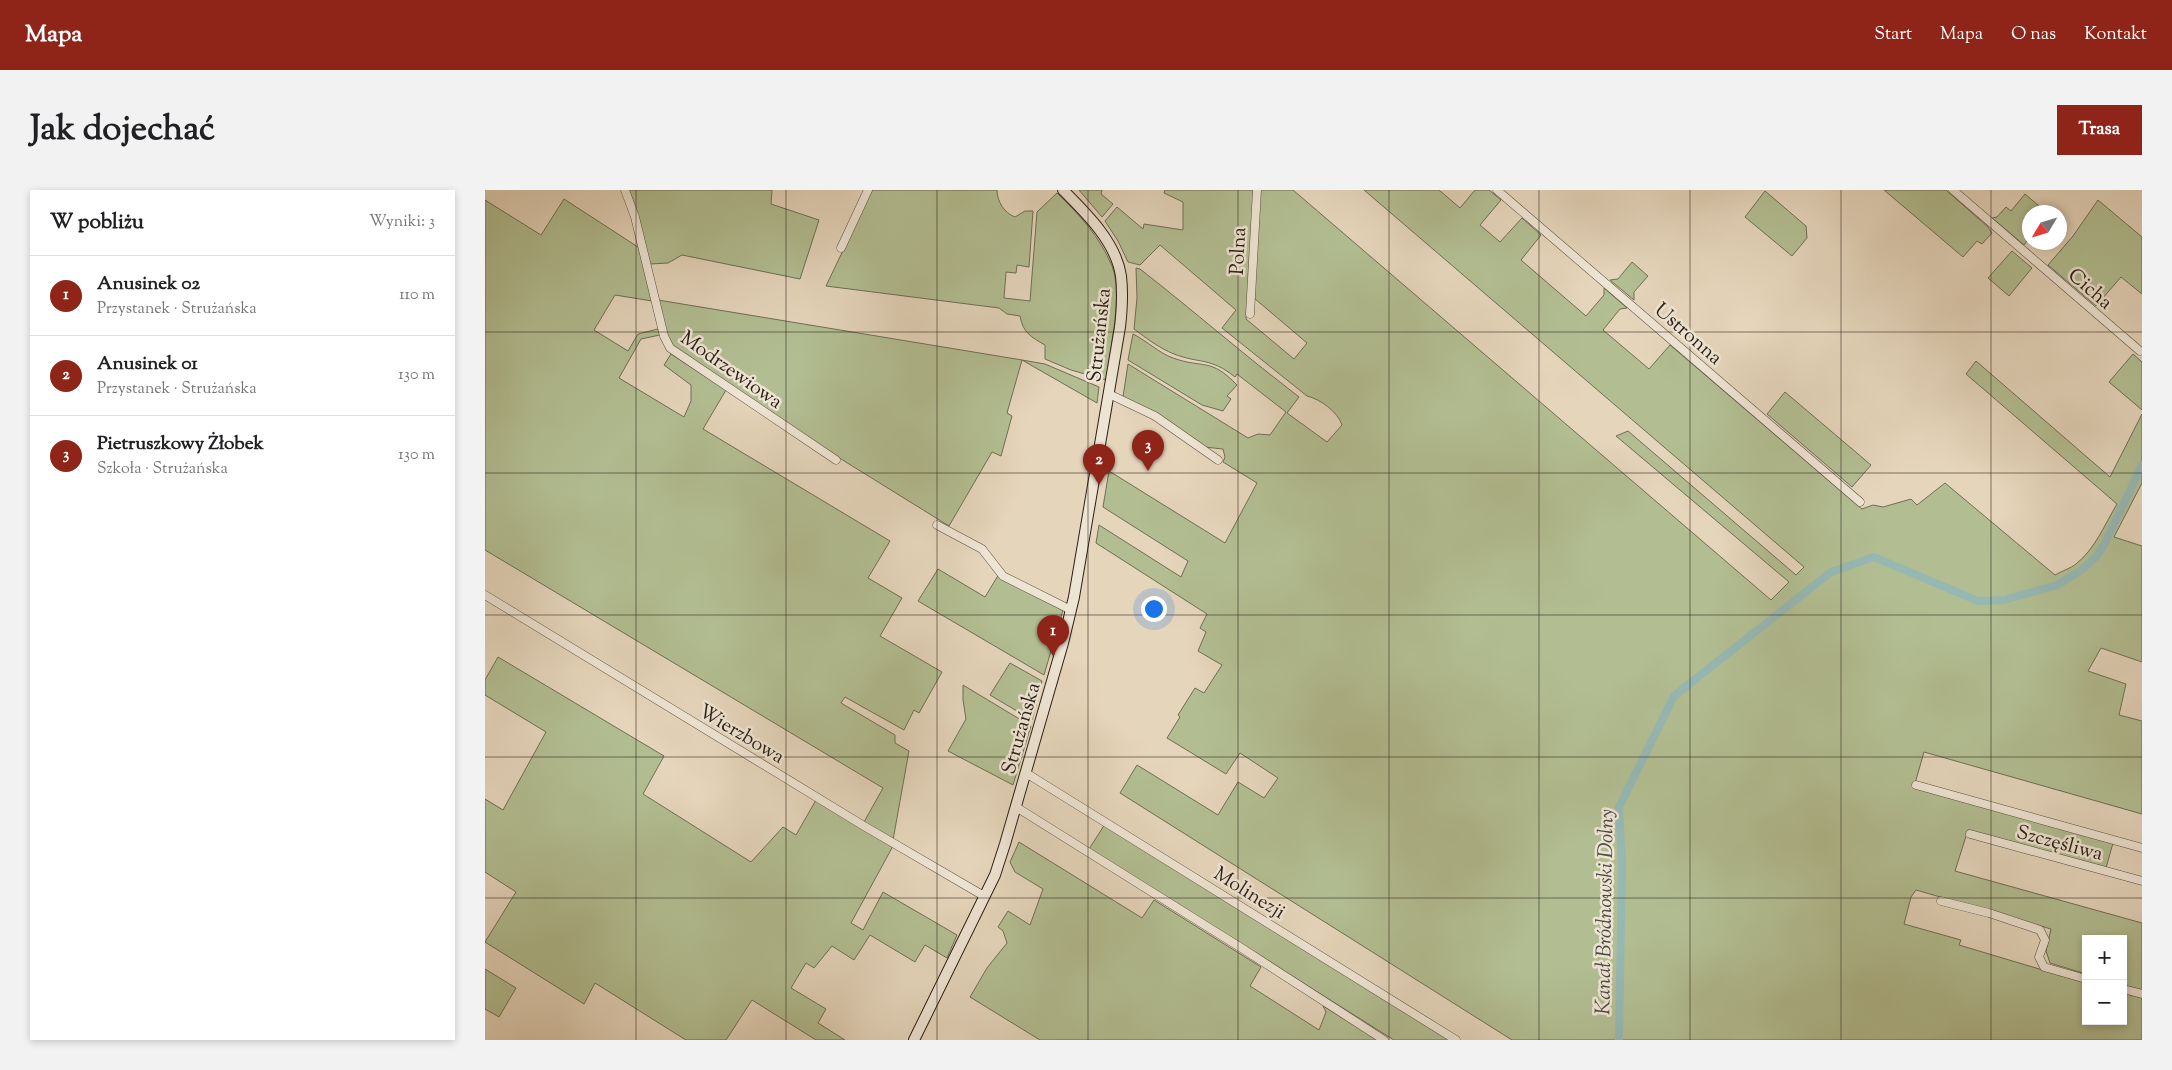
<!DOCTYPE html>
<html lang="pl">
<meta charset="utf-8">
<style>
:root{--surface:#fff;--page:#f2f2f2;--text:#202124;--muted:#757577;--line:#e0e0e0;--accent:#8f2418}
body{margin:0;font-family:"Sorts Mill Goudy",serif;background:var(--page);color:var(--text)}
.controls{position:absolute;right:15px;bottom:15px;display:grid;overflow:hidden;border-radius:0px;box-shadow:0 2px 8px #0003}
.controls button{width:45px;height:45px;display:grid;place-items:center;padding:0;border:0;border-bottom:1px solid var(--line);background:var(--surface);color:var(--text);font:25px sans-serif}
.compass{position:absolute;left:1537px;top:15px;width:45px;height:45px;border-radius:50%;background:var(--surface);box-shadow:0 2px 8px #0003;rotate:232deg}
.you{position:absolute;left:668px;top:418px;width:18px;height:18px;margin:-12px;border:4px solid #fff;border-radius:50%;background:#1a73e8;box-shadow:0 0 0 8px #1a73e833}
.badge{display:grid;place-items:center;width:32px;height:32px;border-radius:50%;background:var(--accent);color:#fff;font-size:16px;font-weight:700}
.pin{position:absolute;translate:-50% -41px;filter:drop-shadow(0 1px 2px #0008)}
.pin::after{content:'';position:absolute;top:26px;width:18px;height:15px;background:inherit;clip-path:polygon(0 0,100% 0,50% 100%)}
.list{margin:0;padding:0;list-style:none}
h2{display:flex;justify-content:space-between;align-items:center;height:65px;margin:0;padding:0 20px;font-size:21px}
h2 small{font-size:16px;font-weight:400;color:var(--muted)}
.list li{display:grid;grid-template-columns:32px 1fr auto;gap:15px;align-items:center;box-sizing:border-box;height:80px;padding:0 20px;border-top:1px solid var(--line)}
.list b{display:block;font-size:19px;white-space:nowrap}
.list p{margin:0;font-size:16px;white-space:nowrap;color:var(--muted)}
.list em{font-size:16px;font-style:normal;color:var(--muted)}
.map{position:relative;flex:none;width:1657px;height:850px;overflow:hidden;border-radius:0px}
header{display:flex;align-items:center;gap:30px;box-sizing:border-box;height:70px;padding:0 25px;background:var(--accent);color:#fff}
header strong{font-size:24px}
nav{display:flex;gap:28px;margin-inline-start:auto;font-size:18px}
.intro{display:flex;align-items:center;justify-content:space-between;box-sizing:border-box;height:120px;padding:0 30px}
h1{margin:0;font-size:35px}
.button{padding:12px 22px;border-radius:0px;background:var(--accent);color:#fff;font-size:18px;font-weight:700}
main{display:flex;gap:30px;padding:0 30px}
aside{flex:1;background:var(--surface);border-radius:0px;box-shadow:0 2px 8px #0003}
.map>svg:first-child{display:block}
.green{fill:#b2be92;stroke:#6e6e54}
.lines{fill:none;stroke-linecap:round;stroke-linejoin:round}
.canal{stroke:#96b8b3;stroke-width:8}
.street-casing{stroke:#594c3f;stroke-width:9}
.secondary-casing{stroke:#2a1f16;stroke-width:12}
.street{stroke:#eee4d3;stroke-width:8}
.secondary{stroke:#eee4d3;stroke-width:10}
.grid{fill:none;stroke:#2a1f16;stroke-width:1;stroke-opacity:0.55}
.labels{text-anchor:middle;stroke-width:5;stroke-linejoin:round;paint-order:stroke}
.street-label{font-size:20px;fill:#2a1f16;stroke:#eee4d3}
.water-label{font-size:21px;font-style:italic;fill:#4a4d45;stroke:#eee4d3}
</style>
<header>
<strong>Mapa</strong>
<nav><a>Start</a><a>Mapa</a><a>O nas</a><a>Kontakt</a></nav>
</header>
<div class="intro"><h1>Jak dojechać</h1><a class="button">Trasa</a></div>
<main>
<aside>
<h2>W pobliżu<small>Wyniki: 3</small></h2>
<ul class="list">
<li><span class="badge">1</span><div><b>Anusinek 02</b><p>Przystanek · Strużańska</p></div><em>110 m</em></li>
<li><span class="badge">2</span><div><b>Anusinek 01</b><p>Przystanek · Strużańska</p></div><em>130 m</em></li>
<li><span class="badge">3</span><div><b>Pietruszkowy Żłobek</b><p>Szkoła · Strużańska</p></div><em>130 m</em></li>
</ul>
</aside>
<div class="map">
<svg width="1657" height="850" viewBox="0 0 1657 850">
<rect width="100%" height="100%" fill="#e5d5bb"/>
<filter id="stains"><feTurbulence type="fractalNoise" baseFrequency=".004" numOctaves="4"/><feColorMatrix values="0 0 0 0 .2 0 0 0 0 .09 0 0 0 0 .02 0 0 0 .5 -.17"/></filter>
<radialGradient id="worn" r=".72"><stop offset=".6" stop-color="#630" stop-opacity="0"/><stop offset="1" stop-color="#630" stop-opacity=".3"/></radialGradient>
<path class="green" d="M144 0H287L286 14 334 30 315 89 197 65 183 73 165 74 153 25Z
M387 0H512C512 11 519 23 530 27L540 21H548L544 77 532 75 531 83 521 82 519 108 545 111 552 22 572 3C594 24 615 47 627 76 638 104 625 160 621 190L586 180 560 169V155C546 147 538 143 535 126L522 124 514 118 341 96Z
M594 0H617L616 4 628 14 617 27Z
M680 0H770L761 129 809 169 822 153 769 108 773 0H808L1286 410 1304 392 1131 246 1143 241 1311 385 1319 377 879 0H954L975 18 990 0H1004L1016 10 995 35 1015 52 1037 28 1056 45 1036 70 1101 126 1119 105V98L1142 118 1135 119 1118 140 1164 179 1185 155 1377 319 1388 315 1398 317 1426 309 1432 315 1460 293 1570 385C1577 381 1586 378 1591 374 1610 359 1620 334 1632 314L1481 184 1491 171 1625 287 1657 224V293L1629 347 1657 356V472L1616 458 1603 481 1641 494 1634 525 1657 531V624L1439 562 1429 597 1628 653 1621 678 1483 640 1470 681 1657 733V800L1638 795V749H1601V784L1565 773 1561 761 1566 739 1431 700 1426 707 1419 734 1476 750 1474 755 1601 793V831H1638V803L1657 808V850H1027L635 603 652 575 733 625 753 592 779 608 793 588 755 563 741 584 682 548 695 527 693 525 710 498 719 503 737 475 713 461 721 442 715 438 722 424 611 353 614 335 696 387 703 371 618 317 624 281 740 353 772 293 738 272 740 267 738 259 719 257 638 207 643 174 763 248 773 244 785 245 801 222 752 184 750 187C725 167 715 174 689 164 674 158 661 148 649 139L652 108 651 78 655 79C709 121 759 165 814 207L802 223 842 252 857 235C853 222 835 209 822 206L737 138 751 120 675 55 655 75 643 72 633 51 620 31 632 17 658 39 659 34 698 40V12L679 3Z
M1399 0H1461L1503 37 1507 43 1497 54 1492 51 1478 67Z
M1280 1 1321 36 1322 48 1307 66 1260 27Z
M1540 4 1561 22H1544V48L1539 55 1507 28 1512 27 1521 17 1526 21Z
M79 9 156 59 167 111 130 105 109 140 143 161 153 144 173 139 175 145 156 149 134 188 199 227 206 211V195L179 175 186 164 241 200 218 239 405 351 383 388 417 408 395 446 457 482 434 523 429 520 419 540 360 507 356 513 410 545V553L424 561 408 650 379 632 398 598 0 360V10L56 45Z
M1613 10 1657 47V104L1636 87 1611 116 1563 75 1588 46Z
M1527 61 1547 78 1524 106 1503 88Z
M1147 72 1163 86 1149 102V110L1125 90 1133 89Z
M173 110 537 170 560 174 614 197 612 213 537 170 522 223 527 226 516 266 507 262 464 336 356 269 184 154Z
M648 144C662 151 674 163 688 168 719 179 725 167 752 195L742 206 746 209 738 221 717 215 643 170Z
M1648 164 1657 172V220L1624 192Z
M1300 202 1386 275 1367 297 1282 224Z
M453 379 500 407 514 384 578 420 559 485 433 411Z
M13 467 179 566 158 604 266 672 298 637 311 645 331 610 408 656 366 733 378 740 398 702 472 745 462 768 440 755 430 772 385 745 369 770 347 756 329 778 321 773 306 798 341 819 333 833 360 850H331L267 810 241 850H201L110 793 99 814 0 752 31 702 0 682V609L18 620 61 542 0 505V490Z
M525 473 557 491 547 530 505 505Z
M478 495 546 536 528 595 463 561 481 529 478 510Z
M620 634 966 850H909L604 659Z
M534 652 657 728 669 710 776 777 765 796 834 840 841 822 838 816 893 850H555L485 807 502 778 522 753 518 741 513 737 523 721 545 735 558 699 530 682 525 672Z
M0 779 31 798 14 827 0 819Z"/>
<g class="lines">
<path class="canal" d="M1134 850 1137 677 1134 617 1189 506 1346 382 1389 367 1493 411 1519 410 1572 395 1595 381 1611 367 1620 353 1657 275"/>
<defs>
<path id="street" d="M140 0 150 27 179 146 185 158 351 270
M1012 0 1375 312
M1468 0 1655 161
M356 58 383 0
M765 124 772 0
M624 204 670 226 733 270
M452 335 497 359 518 386 586 420
M0 405 379 636 499 706
M541 583 971 850
M1431 595 1657 658
M531 617 758 759 899 850
M1485 644 1657 691
M1456 711 1504 723 1555 740 1560 750 1554 767 1559 777 1601 789
M1638 799 1657 804"/>
<path id="secondary" d="M429 850 510 685 520 654 578 453 589 407 635 137C637 120 638 103 636 86 631 52 601 23 578 0"/>
</defs>
<use href="#street" class="street-casing"/>
<use href="#secondary" class="secondary-casing"/>
<use href="#street" class="street"/>
<use href="#secondary" class="secondary"/>
</g>
<path class="grid" d="M151 0V850M301 0V850M452 0V850M603 0V850M753 0V850M904 0V850M1054 0V850M1205 0V850M1356 0V850M1506 0V850M0 142H1657M0 283H1657M0 425H1657M0 567H1657M0 708H1657"/>
<g class="labels">
<g class="street-label">
<text transform="translate(752 61) rotate(-87)" y="7">Polna</text>
<text transform="translate(1606 98) rotate(41)" y="7">Cicha</text>
<text transform="translate(1204 143) rotate(41)" y="7">Ustronna</text>
<text transform="translate(613 145) rotate(-84)" y="7">Strużańska</text>
<text transform="translate(247 179) rotate(35)" y="7">Modrzewiowa</text>
<text transform="translate(535 538) rotate(-74)" y="7">Strużańska</text>
<text transform="translate(257 543) rotate(31)" y="7">Wierzbowa</text>
<text transform="translate(1575 652) rotate(15)" y="7">Szczęśliwa</text>
<text transform="translate(765 702) rotate(32)" y="7">Molinezji</text>
</g>
<g class="water-label">
<text transform="translate(1119 722) rotate(-89)" y="7">Kanał Bródnowski Dolny</text>
</g>
</g>
<rect width="100%" height="100%" filter="url(#stains)"/>
<rect width="100%" height="100%" fill="url(#worn)"/>
</svg>
<div class="controls">
<button>+</button>
<button>−</button>
</div>
<svg class="compass" viewBox="-18 -18 36 36"><path d="M0-13l5 13h-10z" fill="#e53935"/><path d="M0 13l5-13h-10z" fill="#757577"/></svg>
<div class="you"></div>
<div class="pin badge" style="left:568px;top:466px">1</div>
<div class="pin badge" style="left:614px;top:295px">2</div>
<div class="pin badge" style="left:663px;top:281px">3</div>
</div>
</main>
